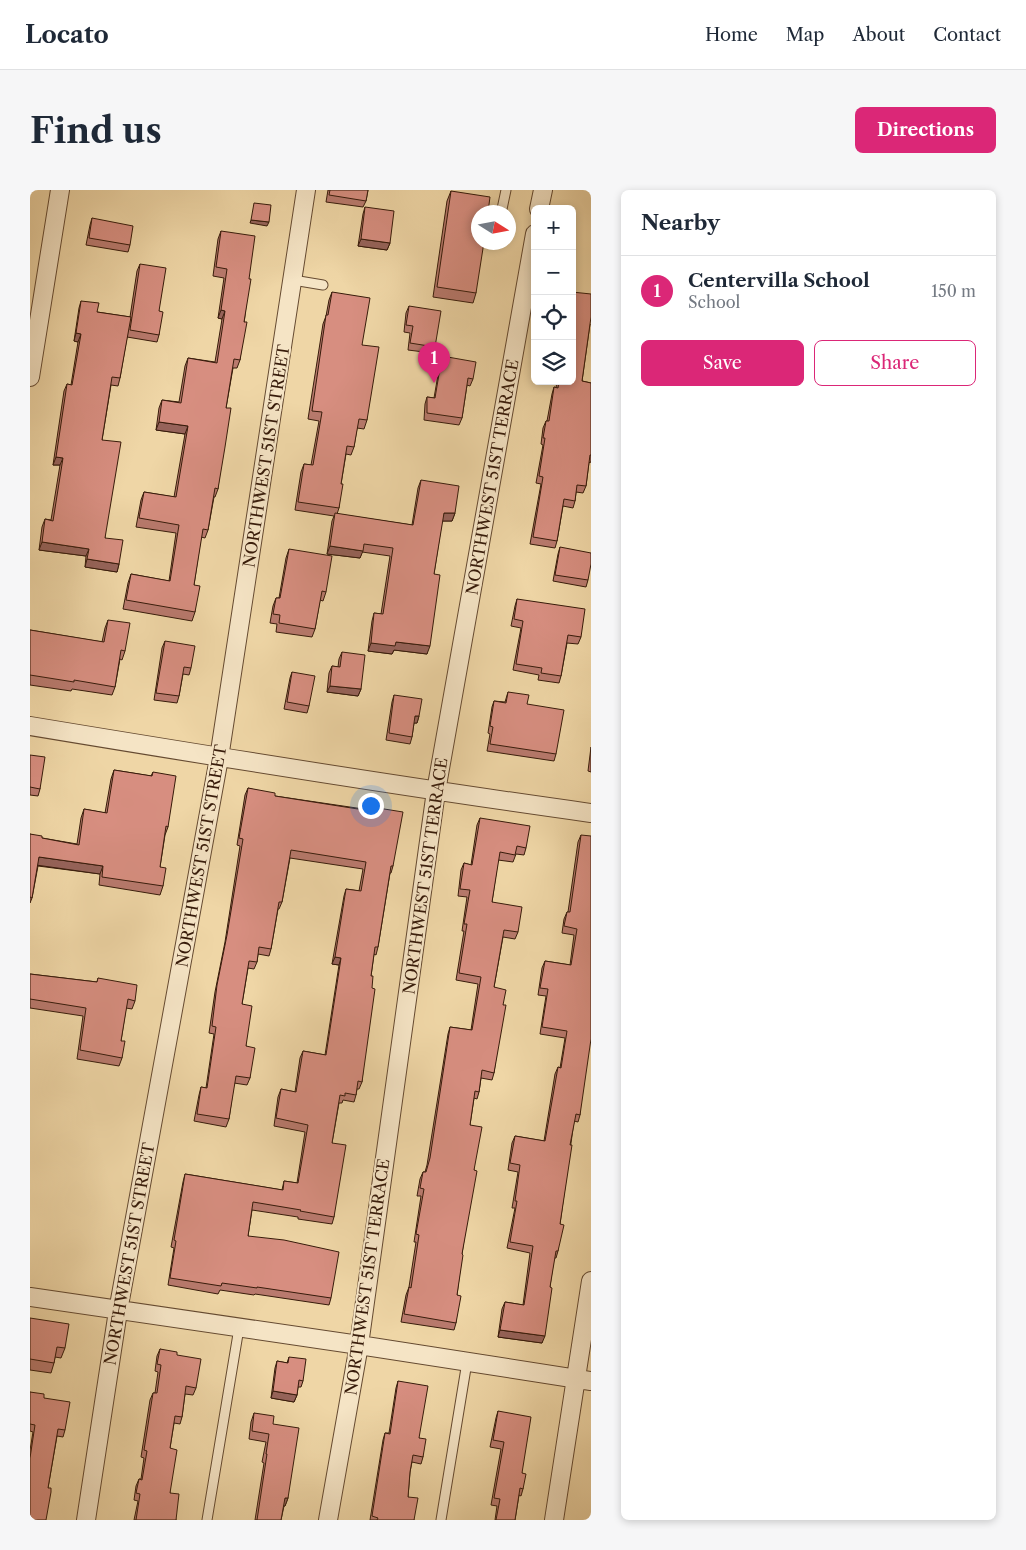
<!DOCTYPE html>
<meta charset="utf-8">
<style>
:root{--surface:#fff;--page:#f6f6f7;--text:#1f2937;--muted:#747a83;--line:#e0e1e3;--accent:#db2777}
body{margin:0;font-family:"Libre Caslon Text",serif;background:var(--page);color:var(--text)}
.controls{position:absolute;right:15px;top:15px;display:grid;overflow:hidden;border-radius:8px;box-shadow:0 2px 8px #0003}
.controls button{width:45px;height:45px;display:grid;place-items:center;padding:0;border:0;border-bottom:1px solid var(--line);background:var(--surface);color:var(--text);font:25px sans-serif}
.compass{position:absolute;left:441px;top:15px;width:45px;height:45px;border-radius:50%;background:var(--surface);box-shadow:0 2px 8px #0003;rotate:101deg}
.you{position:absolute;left:340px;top:615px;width:18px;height:18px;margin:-12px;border:4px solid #fff;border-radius:50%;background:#1a73e8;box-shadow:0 0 0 8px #1a73e833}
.badge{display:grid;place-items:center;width:32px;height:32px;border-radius:50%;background:var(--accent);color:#fff;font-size:16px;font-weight:700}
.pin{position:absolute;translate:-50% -41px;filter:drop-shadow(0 1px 2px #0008)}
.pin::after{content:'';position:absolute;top:26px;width:18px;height:15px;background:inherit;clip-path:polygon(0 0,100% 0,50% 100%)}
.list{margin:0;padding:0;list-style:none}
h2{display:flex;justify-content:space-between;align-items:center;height:65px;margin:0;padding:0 20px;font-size:21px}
h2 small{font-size:16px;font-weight:400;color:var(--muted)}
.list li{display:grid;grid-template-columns:32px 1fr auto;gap:15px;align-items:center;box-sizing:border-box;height:70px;padding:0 20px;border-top:1px solid var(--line)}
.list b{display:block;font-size:19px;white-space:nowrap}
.list p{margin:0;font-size:16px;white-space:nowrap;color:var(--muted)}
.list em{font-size:16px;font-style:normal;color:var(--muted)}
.actions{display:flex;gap:10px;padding:15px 20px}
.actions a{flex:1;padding:11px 0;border:1px solid var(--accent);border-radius:8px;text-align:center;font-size:18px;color:var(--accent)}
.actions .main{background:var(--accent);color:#fff}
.icon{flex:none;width:28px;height:28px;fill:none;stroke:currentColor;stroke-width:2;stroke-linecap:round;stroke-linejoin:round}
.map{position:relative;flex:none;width:561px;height:1330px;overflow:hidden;border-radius:8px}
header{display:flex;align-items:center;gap:30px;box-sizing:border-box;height:70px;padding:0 25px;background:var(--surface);border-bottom:1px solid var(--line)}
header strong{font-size:24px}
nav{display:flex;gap:28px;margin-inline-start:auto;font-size:18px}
.intro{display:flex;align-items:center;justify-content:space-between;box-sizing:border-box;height:120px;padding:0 30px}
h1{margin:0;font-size:35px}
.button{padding:12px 22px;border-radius:8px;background:var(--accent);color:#fff;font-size:18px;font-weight:700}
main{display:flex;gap:30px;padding:0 30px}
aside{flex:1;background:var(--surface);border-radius:8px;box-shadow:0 2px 8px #0003}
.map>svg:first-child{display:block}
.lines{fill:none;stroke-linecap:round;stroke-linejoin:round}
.lane-casing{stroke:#654a31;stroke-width:11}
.street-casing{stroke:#654a31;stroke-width:20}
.lane{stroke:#f5e4c5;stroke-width:9}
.street{stroke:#f5e4c5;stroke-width:18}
.wall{fill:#b97a6e;stroke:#371b0a}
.shaded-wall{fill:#96635a;stroke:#371b0a}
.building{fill:#d78e80;stroke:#371b0a}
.labels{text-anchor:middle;stroke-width:4;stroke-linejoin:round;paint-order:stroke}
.street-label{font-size:16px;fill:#371b0a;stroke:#f5e4c5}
</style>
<header>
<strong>Locato</strong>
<nav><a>Home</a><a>Map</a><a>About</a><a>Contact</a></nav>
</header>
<div class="intro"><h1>Find us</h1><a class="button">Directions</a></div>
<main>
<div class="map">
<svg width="561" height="1330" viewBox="0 0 561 1330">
<rect width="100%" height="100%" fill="#efd6a6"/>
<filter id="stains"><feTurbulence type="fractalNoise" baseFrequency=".004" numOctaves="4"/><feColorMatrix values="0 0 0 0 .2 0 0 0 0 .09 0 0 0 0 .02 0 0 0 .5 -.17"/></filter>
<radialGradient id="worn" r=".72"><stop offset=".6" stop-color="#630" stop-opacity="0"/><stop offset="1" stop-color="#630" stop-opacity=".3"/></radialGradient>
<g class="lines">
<defs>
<path id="lane" d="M472 19 476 0
M263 90 293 95
M177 1330 209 1138
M411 1330 437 1172"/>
<path id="street" d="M509 19 513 0
M0 187 30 0
M0 536C187 567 373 597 561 623
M0 1107 329 1155 561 1191
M56 1330 88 1121 189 568 276 0
M298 1330 329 1155 406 601 505 44
M524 1330 561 1091"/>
</defs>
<use href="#lane" class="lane-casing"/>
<use href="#street" class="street-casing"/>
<use href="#lane" class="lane"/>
<use href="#street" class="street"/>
</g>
<path class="wall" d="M298 0H338L336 11 333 17 296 12Z
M421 1 446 103 443 113 403 107 417 11Z
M335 17 360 53 357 60 328 56 333 24Z
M62 28 100 55 98 62 56 55 60 35Z
M191 41 219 89 210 170 207 178H203L196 218 188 299 185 307H184L178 340 175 348 171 347 164 395 165 422 162 431 93 419 98 393 101 384 139 391 146 343 106 337 111 310 114 302 144 307 155 244 126 240 129 218 132 210 149 212 155 176 158 168 185 172 192 129 188 128 194 88 183 86 188 49Z
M110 74 129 121V145L127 152 97 147 90 188 88 196 81 195 72 250 75 348 89 374 87 382 55 377 56 366 9 360 12 337 15 329 21 330 30 275H23L34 201 37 194 41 195 48 152 44 151 49 118 51 111 67 122 100 127 107 81Z
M302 102 332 155 337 230 334 239 327 238 324 257 321 265 316 264 311 294 309 318 307 324 382 335 388 298 391 290 425 323 422 331H412L404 384 397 464 364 460 362 464 338 461 342 431 344 423 351 424 360 366 332 362 330 368 297 364 302 331 304 326 265 320 271 282 274 274 281 275 289 231 278 229 293 134 296 126 299 110Z
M379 116 405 157 402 163 378 160 380 143 374 142 376 123Z
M560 134 552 191 561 193V271L560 273 559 272 556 296 553 303 546 302 545 311 543 318 533 316 527 351 525 358 500 354 511 294 506 293 513 255 511 254 513 238 516 231H517L522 204 524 197 526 198 527 191H542Z
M412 166 443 189 440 196 437 195 432 228 429 235 394 230 395 214 397 207 404 208 410 173Z
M530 357 558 390 556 397 523 391 528 364Z
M259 359 296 402 293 411 290 410 285 439 282 447 246 442 247 434 240 433 243 416 246 408H249L256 368Z
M487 409 551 447 548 454 537 453 531 486 529 493 508 490 509 485 483 480 491 438 481 436 485 416Z
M78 430 95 461 92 470 90 469 85 497 82 505 42 499 41 501 0 495V440L72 452 75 438Z
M135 451 161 478 159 485 153 484 149 506 147 513 124 510 132 458Z
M312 462 331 499 328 506 297 502 299 483 302 476 308 477 309 469Z
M262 482 279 516 277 523 254 519 260 488Z
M478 502 497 514 526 564 524 571 457 561 460 544 458 543 462 517 464 511 475 512Z
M364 505 389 526 387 533H384L382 547 380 554 356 550 362 512Z
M561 557V582L558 581Z
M0 565 10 599 8 606 0 605Z
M84 580 121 586 123 582 138 637 135 645 130 677 133 696 130 705 69 695 70 684 8 676 2 708 0 713V644L12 648 47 654 51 628 54 619 75 623 81 589Z
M218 598 245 606 347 621 348 618 363 676 361 683H360L348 757 346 765 344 764 341 786 332 892 329 899H327L326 905 324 912 313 910 312 913H309L302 953 304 1027 302 1034 268 1029V1027L222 1020 218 1046 301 1108 299 1115 225 1104 224 1105 190 1100 188 1104 138 1095 144 1058 141 1057 153 992 155 984 252 1000 254 991 267 993 275 942 244 936 248 907 251 899 265 902 270 868 273 861 295 865 309 775 302 774 314 706 316 699 329 701 333 679 260 668 252 712 249 719H248L241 759 239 766 228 764 227 772 224 779 218 778 212 814 216 856 220 888 217 895 204 893 199 929 196 937 164 931 169 905 171 897 176 898 184 844 179 843 185 802 195 752 210 656 207 655 215 605Z
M450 628 496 658 494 665 486 664 483 672 468 670 462 712 488 742 485 749 473 747 464 797 473 815 464 883 462 890 451 888 449 902 447 909 444 908 440 935 444 980 432 1064 427 1105 426 1133 424 1140 371 1132 376 1105 379 1097 386 1052H384L391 1006H387L390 989 393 982H395L397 975 418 844 420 837 441 840 448 794 426 790 434 741H432L437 707 428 706 431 680 434 673 441 675 447 635Z
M551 645 550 925 548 932 544 931 530 1034 528 1061 526 1068H524L512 1153 468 1147 472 1119 475 1112 493 1115 500 1063 477 1058 485 1018H482L488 982 478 980 482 953 485 946 514 951 525 884 528 877 530 878 535 848 510 844 516 806 508 805 512 778 515 771 540 775 544 745 532 743 534 729 537 722H538L548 652Z
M0 784 67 792 68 788 105 811 102 819 96 818 91 851 92 868 89 876 47 869 53 826 0 818Z
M0 1128 35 1158 31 1168 25 1167 24 1173 21 1183 0 1180Z
M130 1159 147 1165 166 1198 163 1205 155 1204 152 1227 150 1234 144 1233 140 1258V1303L146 1330H104L108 1311 104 1310 106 1296 109 1289H111L114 1268 111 1267 120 1210 123 1203H125L128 1182 125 1181 127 1166Z
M259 1167 273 1191 271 1197H268L267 1205 264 1212 241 1208 245 1178 247 1171 257 1173Z
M368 1191 389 1248 393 1267 391 1274 382 1272 380 1282 378 1307 384 1330H340L353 1250 355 1243H359L366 1198Z
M0 1202 14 1208 35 1240 33 1247 27 1246 18 1298 0 1330V1260L3 1242 0 1241Z
M468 1221 492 1283 493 1299 491 1306 489 1305 485 1330H465L467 1316 461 1315 471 1259 460 1257 466 1228Z
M224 1223 243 1234 258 1308 255 1316H254L251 1330H225L234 1273 232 1272 236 1252 219 1249 221 1232Z"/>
<path class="shaded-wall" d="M221 30 239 32 237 36 220 33Z
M331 49 360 53 357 60 328 56Z
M191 120 195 121 192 129 188 128Z
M46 143 51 144 48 152 44 151Z
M129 232 158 236 155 244 126 240Z
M26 267 33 268 30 275H23Z
M414 323H425L422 331H411Z
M12 352 59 359 56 366 9 360Z
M300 356 333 361 330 368 297 364Z
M57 369 89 374 87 382 55 377Z
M366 452 400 456 397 464 364 460 362 464 338 461 341 453Z
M300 496 331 499 328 506 297 502Z
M385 526H389L387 533H383Z
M9 667 73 676 70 684 6 675Z
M305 767 311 768 309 775 302 774Z
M470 1140 515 1146 512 1153 468 1147Z
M243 1201 267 1205 264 1212 241 1208Z
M255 1308H258L255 1316H252Z"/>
<path class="building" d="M300 0H338L336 11 299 5Z
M421 1 460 7 458 22H448V52H454L446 103 407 97Z
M224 13 241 15 239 32 221 30Z
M335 17 364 21 360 53 331 49Z
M62 28 103 36 100 55 59 48Z
M191 41 225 46 219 89H221L214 132H217L210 170 204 169 196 218H201L195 257 188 299 185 298 178 340 173 339 164 395 170 396 165 422 96 410 101 384 140 391 149 335 109 328 114 302 146 307 158 236 129 232 132 210 151 213 158 168 187 173 195 121 191 120 197 79 186 77Z
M110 74 136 78 129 121 133 122 129 145 100 140Z
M302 102 340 108 332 155 349 157 337 230 329 229 324 257 317 256 311 294H313L309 318 268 312 274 274 283 275 292 222 282 221 296 125H298Z
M542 102 561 104V127L552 191 561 193V265H560L556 296 547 295 545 311 534 309 527 351 503 347 513 287 509 286 515 248H513L516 231H519L524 197 528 198 529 191H542Z
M51 111 69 113 67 122 101 127 90 188 82 187 72 250 91 252 75 348 93 350 89 374 57 369 59 359 12 352 15 329 23 331 33 268 26 267 37 194 42 195 51 144 46 143Z
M379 116 411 121 405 157 380 153 383 136 376 135Z
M412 166 446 172 443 189 438 188 432 228 397 223V207L405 208Z
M391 290 429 296 425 323H414L404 384 410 385 400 456 366 452 365 456 341 453 344 423 353 424 363 358 334 354 333 361 300 356 305 323 383 335Z
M530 357 561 363V374L558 390 525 385Z
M259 359 302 366 296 402 292 401 285 439 249 433 250 425 243 424 246 408H250Z
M487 409 555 419 551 447 538 445 531 486 511 483 512 478 486 474 493 431 484 429Z
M78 430 100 433 95 461 91 460 85 497 44 490V492L0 485V440L74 452Z
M135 451 165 456 161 478 154 477 149 506 126 503Z
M312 462 335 465 331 499 300 496 302 476 310 477Z
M262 482 285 486 279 516 257 512Z
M478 502 499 505 497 514 534 520 526 564 460 554 463 537 460 536 464 511 476 513Z
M364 505 392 509 389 526H385L382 547 359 543Z
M0 565 15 567 10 599 0 597Z
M84 580 122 586 123 582 146 586 138 637 136 636 130 677 136 678 133 696 72 687 73 676 9 667 2 708 0 707V644L12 646V648L49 655 54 619 77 623Z
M218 598 245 603V606L347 622 348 618 373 622 363 676H361L348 757H345L341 786H343L342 798 345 799 332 892 328 891 326 905 315 903V906L310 905 302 953 316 955 304 1027 270 1021 271 1020 223 1012 218 1046 254 1050 309 1062 301 1108 227 1097V1098L192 1093 191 1096 140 1088 146 1051 144 1050 155 984 253 1000 254 991 268 993 278 935 246 928 251 899 266 902 273 861 296 865 311 768 305 767 316 699 331 701 336 672 261 660 252 712H249L241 759 229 757 227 772 219 771 212 814 222 816 216 856 225 858 220 888 206 886 199 929 167 924 171 897 177 898 186 837 182 836 187 795 197 745 213 649 209 648Z
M450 628 500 636 496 658 487 656 485 665 470 662 462 712 492 717 488 742 474 740 464 797 476 800 473 815H476L464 883 452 880 449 902 445 901 440 935 452 937 444 980 447 981 432 1064 433 1065 427 1105 431 1106 426 1133 374 1124 379 1097 381 1098 389 1045 386 1044 394 999 390 998 393 982H396L400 968 420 837 442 840 451 787 429 783 437 734H434L440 700 430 699 434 673 442 675Z
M551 645 561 646V849L550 925 546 924 540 955H542L530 1034 534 1035 528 1061H526L520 1097 522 1098 515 1146 470 1140 475 1112 494 1115 503 1056 480 1052 487 1011H485L490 975 480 973 485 946 515 951 528 877 531 878 537 841 512 837 518 799 510 798 515 771 541 775 547 739 534 736 537 722H540Z
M0 784 67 792 68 788 107 795 105 811 98 809 91 851H95L92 868 50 860 56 818 0 809Z
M0 1128 39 1134 35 1158 27 1157 24 1173 0 1169Z
M130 1159 147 1162V1165L171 1169 166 1198 156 1196 152 1227 145 1226 140 1258 147 1260 140 1303 149 1304 146 1330H106L110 1304 106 1303 109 1289 112 1290 117 1261 114 1260 123 1203H127L131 1175 127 1174Z
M259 1167 276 1169 273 1191 269 1190 267 1205 243 1201 247 1171 258 1173Z
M368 1191 398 1196 389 1248 396 1249 393 1267 383 1265 380 1282 378 1307 388 1308 384 1330H347L348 1328 342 1326 355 1243 360 1244Z
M0 1202 14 1204V1208L40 1212 35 1240 28 1239 18 1298H21V1302L16 1330H0V1268L5 1235 0 1234Z
M468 1221 501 1227 492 1283 496 1284 493 1299 490 1298 485 1330H466L470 1309 464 1308 474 1252 463 1250Z
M224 1223 244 1226 243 1234 269 1238 258 1308H255L251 1330H227L237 1264H236L239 1244 222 1241Z"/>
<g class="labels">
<g class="street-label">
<text transform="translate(236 266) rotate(-81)" y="6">NORTHWEST 51ST STREET</text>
<text transform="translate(462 287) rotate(-80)" y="6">NORTHWEST 51ST TERRACE</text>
<text transform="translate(171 666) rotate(-80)" y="6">NORTHWEST 51ST STREET</text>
<text transform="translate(395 686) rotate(-82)" y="6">NORTHWEST 51ST TERRACE</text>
<text transform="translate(99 1064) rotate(-80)" y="6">NORTHWEST 51ST STREET</text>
<text transform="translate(337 1087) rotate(-82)" y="6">NORTHWEST 51ST TERRACE</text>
</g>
</g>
<rect width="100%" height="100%" filter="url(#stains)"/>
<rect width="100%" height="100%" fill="url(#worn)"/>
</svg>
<div class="controls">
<button>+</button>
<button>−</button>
<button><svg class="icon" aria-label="locate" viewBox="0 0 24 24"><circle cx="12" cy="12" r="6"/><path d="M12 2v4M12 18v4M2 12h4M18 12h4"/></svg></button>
<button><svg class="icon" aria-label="layers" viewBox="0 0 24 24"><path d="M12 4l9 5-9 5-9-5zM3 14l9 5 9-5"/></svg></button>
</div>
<svg class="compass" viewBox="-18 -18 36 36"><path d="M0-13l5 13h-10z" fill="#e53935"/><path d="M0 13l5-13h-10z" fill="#747a83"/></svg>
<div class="you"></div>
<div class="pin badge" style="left:404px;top:193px">1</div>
</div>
<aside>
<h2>Nearby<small></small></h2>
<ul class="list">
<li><span class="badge">1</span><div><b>Centervilla School</b><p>School</p></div><em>150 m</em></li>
</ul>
<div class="actions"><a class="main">Save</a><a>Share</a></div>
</aside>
</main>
